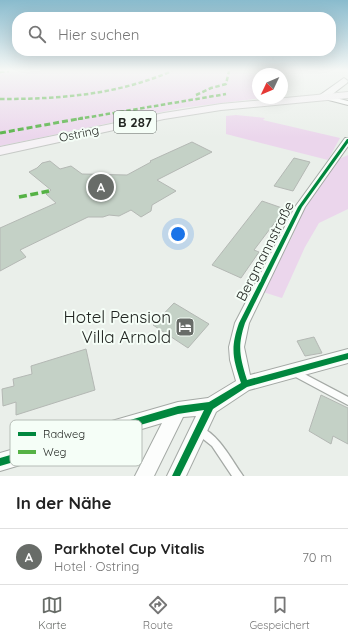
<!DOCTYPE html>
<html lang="de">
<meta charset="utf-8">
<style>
:root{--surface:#fff;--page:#f6f6f6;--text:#222;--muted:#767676;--line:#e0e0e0;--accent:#686c68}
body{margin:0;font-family:Quicksand,sans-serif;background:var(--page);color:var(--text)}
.compass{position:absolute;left:252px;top:68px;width:36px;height:36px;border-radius:50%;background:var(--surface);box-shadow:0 4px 16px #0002;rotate:226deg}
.you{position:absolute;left:178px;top:234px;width:14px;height:14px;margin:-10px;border:3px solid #fff;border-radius:50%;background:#1a73e8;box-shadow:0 0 0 6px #1a73e833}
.badge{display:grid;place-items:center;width:26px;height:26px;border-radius:50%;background:var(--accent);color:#fff;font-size:13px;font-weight:700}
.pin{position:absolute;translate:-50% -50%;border:2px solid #fff;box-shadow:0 1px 4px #0006}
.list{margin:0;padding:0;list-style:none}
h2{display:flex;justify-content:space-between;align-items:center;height:52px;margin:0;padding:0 16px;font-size:17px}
h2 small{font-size:13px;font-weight:400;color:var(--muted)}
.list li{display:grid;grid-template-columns:26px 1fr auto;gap:12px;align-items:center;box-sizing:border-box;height:56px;padding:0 16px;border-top:1px solid var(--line)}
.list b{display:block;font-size:15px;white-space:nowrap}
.list p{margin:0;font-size:13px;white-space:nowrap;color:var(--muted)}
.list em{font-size:13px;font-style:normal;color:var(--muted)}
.icon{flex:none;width:22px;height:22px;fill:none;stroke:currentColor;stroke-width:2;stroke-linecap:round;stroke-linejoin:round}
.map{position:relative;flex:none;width:348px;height:476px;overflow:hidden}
.search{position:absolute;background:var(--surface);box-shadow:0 4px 16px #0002;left:12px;right:12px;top:12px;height:44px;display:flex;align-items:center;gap:10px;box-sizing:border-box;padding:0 14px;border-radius:16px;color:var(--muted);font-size:15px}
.sheet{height:108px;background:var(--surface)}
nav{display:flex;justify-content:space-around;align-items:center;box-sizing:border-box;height:56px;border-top:1px solid var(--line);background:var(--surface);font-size:11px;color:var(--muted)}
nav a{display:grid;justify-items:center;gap:2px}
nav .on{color:var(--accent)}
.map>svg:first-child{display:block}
.green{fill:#ebd6ec}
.building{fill:#c4d1c6;stroke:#b4b8b4}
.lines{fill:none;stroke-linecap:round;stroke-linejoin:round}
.lane-casing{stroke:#a4a9a5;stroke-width:2.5}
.street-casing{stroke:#a4a9a5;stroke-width:2}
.secondary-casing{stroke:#a4a9a5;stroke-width:2}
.primary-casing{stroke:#c7cac7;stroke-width:2}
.lane{fill:#fcfdfc;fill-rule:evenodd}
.street{fill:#fcfdfc;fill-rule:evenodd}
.secondary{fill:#f8f7f8;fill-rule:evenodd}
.primary{fill:#f5f2f5;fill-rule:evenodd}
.quiet-far2{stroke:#55b245;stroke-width:2.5;stroke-dasharray:4.5 2.5;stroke-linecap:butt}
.quiet-far1{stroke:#55b245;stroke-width:3;stroke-dasharray:6 3;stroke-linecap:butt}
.quiet{stroke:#55b245;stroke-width:3.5;stroke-dasharray:8 3.5;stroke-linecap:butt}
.cycleway-casing{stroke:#f5fef7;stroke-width:3}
.cycleway{fill:#00873e;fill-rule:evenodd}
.labels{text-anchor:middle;stroke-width:4;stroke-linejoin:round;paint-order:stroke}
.far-street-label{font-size:12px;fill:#222622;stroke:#f5fef7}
.shield{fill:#f5fef7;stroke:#616762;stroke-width:1}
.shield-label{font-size:13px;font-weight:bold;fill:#222622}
.street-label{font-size:14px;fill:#222622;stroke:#f5fef7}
.near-poi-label{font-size:17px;fill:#222622;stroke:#f5fef7;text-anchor:end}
.key{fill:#f5fef7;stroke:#b6bdb7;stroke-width:1}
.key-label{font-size:11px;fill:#222622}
</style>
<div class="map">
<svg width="348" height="476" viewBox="0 0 348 476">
<rect width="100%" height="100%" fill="#eaefea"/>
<path class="green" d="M0 71H231L256 74 258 81V98H261L181 108 0 146Z
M236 115 265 118 263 120 340 138 328 160 226 134V116Z
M348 155V209L319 223 305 247 282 298 263 292 292 237 305 207 339 159Z"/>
<path class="building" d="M192 142 212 152 157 180 176 191 152 205 151 211 141 217 131 210 119 216 109 215 103 217H88L20 250 26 257 0 271V228L56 203 46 194 51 190 29 172 37 168 42 163 50 161 60 169 71 166 82 174 127 175 151 162 150 161Z
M294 158 310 162 293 191 274 186Z
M262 201 285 209 254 250 259 252 241 278 212 265Z
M174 303 209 324 188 348 153 325Z
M314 337 322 353 305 356 297 341Z
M86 349 95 390 16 415V402L3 406 2 389 14 386 13 379 32 374 31 366Z
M321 395 348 408V444L333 436 331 444 309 431Z"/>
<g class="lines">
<defs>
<path id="lane" d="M295 369 348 397V405L292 375 291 373 292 371Z
M200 427C218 434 230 457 241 473L243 476H232L212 446 197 434 196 431 197 428Z"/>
<path id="street" d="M267 71H273L272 74H266Z
M323 95 348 101V105L321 98 320 97Z
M345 138H348V146L305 207 249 323 244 347 250 375 348 349V363L249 390 216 412 186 476H167L196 416 183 417 154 476H135L162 423 0 471V453L178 402 208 398 236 381 230 360 229 347 235 323 295 207Z"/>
<path id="secondary" d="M344 78 348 81 347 83 326 99H320V95Z"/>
<path id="primary" d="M348 92V98L221 110 164 119 0 155V147L164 113 221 104Z"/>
</defs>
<use href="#lane" class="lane-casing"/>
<use href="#street" class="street-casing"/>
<use href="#secondary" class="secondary-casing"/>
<use href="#primary" class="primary-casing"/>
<use href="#lane" class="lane"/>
<use href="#street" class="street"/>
<use href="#secondary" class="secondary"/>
<use href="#primary" class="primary"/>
<path class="quiet-far2" d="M0 72 9 71
M196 95 211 88 226 84 229 71
M0 99C60 99 116 95 172 71
M78 119 226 94"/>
<path class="quiet-far1" d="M0 133 83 118"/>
<path class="quiet" d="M19 197 49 191"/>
<defs>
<path id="cycleway" d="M347 139H348V143L302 207 245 323C237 347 240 357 247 380L348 353V359L247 387 213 409 180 476H172L204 410 178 414 0 466V458L178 406 209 402 241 383C233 358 230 349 239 323L298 207Z"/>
</defs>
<use href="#cycleway" class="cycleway-casing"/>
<use href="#cycleway" class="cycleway"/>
</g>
<linearGradient id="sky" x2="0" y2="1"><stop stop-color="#89bbcd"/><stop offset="0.51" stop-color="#f6f8f6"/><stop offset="1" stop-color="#f6f8f6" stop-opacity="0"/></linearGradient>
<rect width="348" height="138" fill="url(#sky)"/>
<defs>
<symbol id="hotel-square" viewBox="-11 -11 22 22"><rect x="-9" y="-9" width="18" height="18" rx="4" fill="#686c68" stroke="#f5fef7"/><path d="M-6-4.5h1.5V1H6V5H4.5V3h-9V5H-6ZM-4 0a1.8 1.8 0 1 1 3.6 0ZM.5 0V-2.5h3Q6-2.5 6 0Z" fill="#fff"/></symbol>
</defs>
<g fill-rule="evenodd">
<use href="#hotel-square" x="174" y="316" width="22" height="22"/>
</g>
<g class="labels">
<g class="far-street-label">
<text transform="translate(79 134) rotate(-12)" y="4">Ostring</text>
</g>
<rect class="shield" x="114" y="111" width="42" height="22" rx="3"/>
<g class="shield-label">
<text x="135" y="127">B 287</text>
</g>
<g class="street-label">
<text transform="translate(265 251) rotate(-63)" y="5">Bergmannstraße</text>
</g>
<g class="near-poi-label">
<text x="171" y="323">Hotel Pension<tspan x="171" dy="20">Villa Arnold</tspan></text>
</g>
</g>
<rect x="10" y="420" width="132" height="46" rx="6" class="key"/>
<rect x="18" y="432" width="18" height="4" fill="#00873e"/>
<rect x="18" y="450" width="18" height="4" fill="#55b245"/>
<g class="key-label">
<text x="43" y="438">Radweg</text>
<text x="43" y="456">Weg</text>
</g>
</svg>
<svg class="compass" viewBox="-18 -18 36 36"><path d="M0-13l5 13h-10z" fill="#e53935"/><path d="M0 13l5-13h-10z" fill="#767676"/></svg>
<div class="you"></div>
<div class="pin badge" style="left:101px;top:187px">A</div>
<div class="search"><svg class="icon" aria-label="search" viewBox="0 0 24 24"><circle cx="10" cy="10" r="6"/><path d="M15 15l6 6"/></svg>Hier suchen</div>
</div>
<section class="sheet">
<h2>In der Nähe<small></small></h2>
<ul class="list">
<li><span class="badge">A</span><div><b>Parkhotel Cup Vitalis</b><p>Hotel · Ostring</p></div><em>70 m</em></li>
</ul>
</section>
<nav>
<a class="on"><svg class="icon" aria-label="map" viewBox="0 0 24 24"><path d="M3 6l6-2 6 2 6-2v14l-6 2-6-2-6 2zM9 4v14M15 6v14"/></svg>Karte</a>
<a><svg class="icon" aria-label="directions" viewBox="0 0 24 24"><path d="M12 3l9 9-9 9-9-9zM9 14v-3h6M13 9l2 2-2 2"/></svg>Route</a>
<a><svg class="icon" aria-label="saved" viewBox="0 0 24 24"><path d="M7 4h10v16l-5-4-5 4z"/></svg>Gespeichert</a>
</nav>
